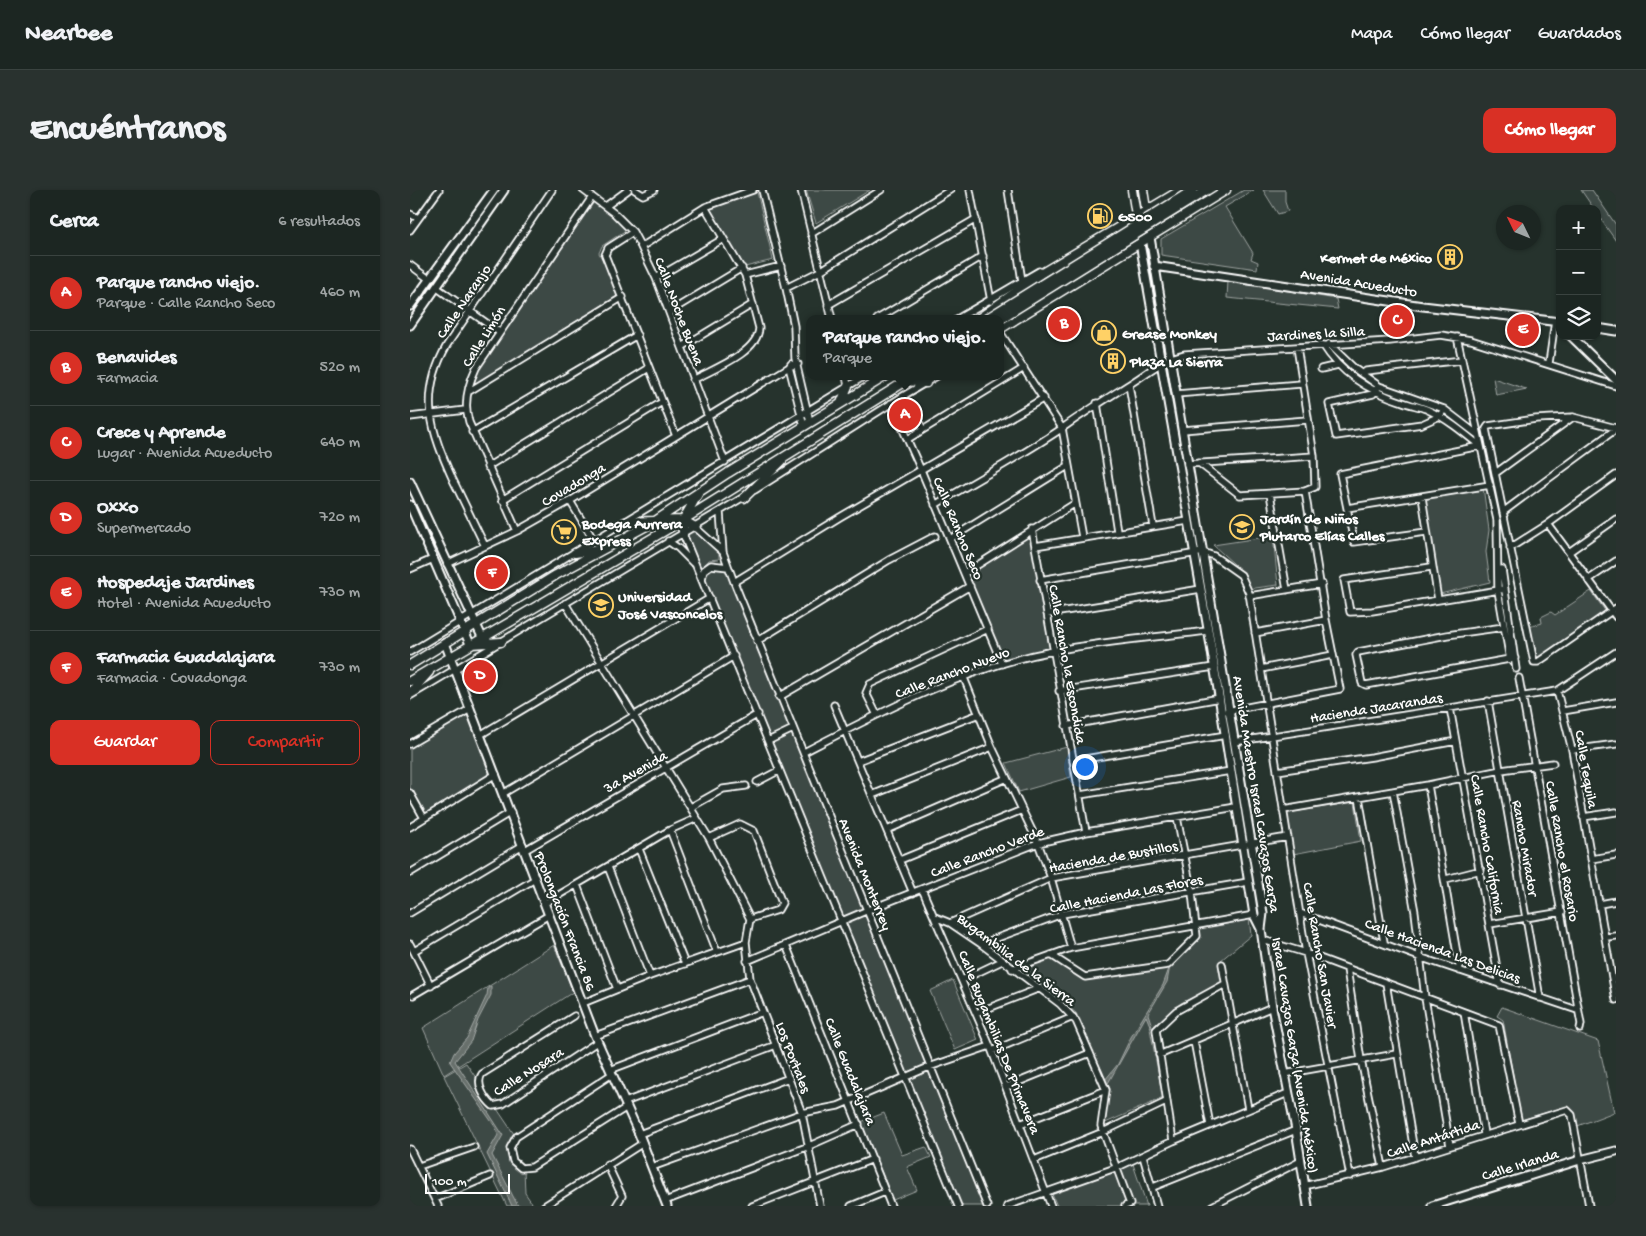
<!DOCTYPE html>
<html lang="es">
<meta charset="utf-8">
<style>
:root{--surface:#1c2622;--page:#29322f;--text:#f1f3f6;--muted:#a0a5a5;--line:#3a4340;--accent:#d93025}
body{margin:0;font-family:"Gochi Hand",sans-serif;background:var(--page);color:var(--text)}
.controls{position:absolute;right:15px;top:15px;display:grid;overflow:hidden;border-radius:10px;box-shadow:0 1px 4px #0004}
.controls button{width:45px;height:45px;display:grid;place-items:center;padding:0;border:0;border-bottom:1px solid var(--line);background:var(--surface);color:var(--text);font:25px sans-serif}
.compass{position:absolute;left:1086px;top:15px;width:45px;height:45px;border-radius:50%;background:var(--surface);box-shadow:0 1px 4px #0004;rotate:313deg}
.scale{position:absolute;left:15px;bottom:12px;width:85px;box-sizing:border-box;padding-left:5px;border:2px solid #fff;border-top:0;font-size:14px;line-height:18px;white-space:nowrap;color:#fff;-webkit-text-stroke:4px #26332d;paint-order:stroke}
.you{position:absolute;left:674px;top:576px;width:18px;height:18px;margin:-12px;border:4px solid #fff;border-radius:50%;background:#1a73e8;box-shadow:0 0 0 8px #1a73e833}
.badge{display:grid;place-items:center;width:32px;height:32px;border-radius:50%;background:var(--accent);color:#fff;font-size:16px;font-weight:700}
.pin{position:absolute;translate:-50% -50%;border:2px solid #fff;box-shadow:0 1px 5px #0006}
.popup{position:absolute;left:396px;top:125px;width:198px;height:65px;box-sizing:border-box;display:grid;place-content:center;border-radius:10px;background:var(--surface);filter:drop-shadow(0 1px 4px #0005);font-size:16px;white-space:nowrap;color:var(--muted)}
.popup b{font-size:19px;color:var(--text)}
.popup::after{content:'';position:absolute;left:50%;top:100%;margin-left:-10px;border:10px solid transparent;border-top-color:var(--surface)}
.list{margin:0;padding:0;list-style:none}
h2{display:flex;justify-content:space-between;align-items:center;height:65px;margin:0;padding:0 20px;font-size:21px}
h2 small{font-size:16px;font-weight:400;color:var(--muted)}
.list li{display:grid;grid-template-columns:32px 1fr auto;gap:15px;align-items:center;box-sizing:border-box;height:75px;padding:0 20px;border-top:1px solid var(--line)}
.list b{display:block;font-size:19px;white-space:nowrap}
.list p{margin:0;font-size:16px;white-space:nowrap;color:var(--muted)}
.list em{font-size:16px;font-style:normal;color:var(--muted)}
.actions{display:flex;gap:10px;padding:15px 20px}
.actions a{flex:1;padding:11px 0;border:1px solid var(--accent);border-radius:10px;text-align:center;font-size:18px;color:var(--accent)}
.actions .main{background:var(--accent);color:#fff}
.icon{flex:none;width:28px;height:28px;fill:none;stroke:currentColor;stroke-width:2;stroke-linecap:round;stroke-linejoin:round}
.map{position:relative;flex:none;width:1206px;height:1016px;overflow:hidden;border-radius:10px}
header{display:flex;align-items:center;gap:30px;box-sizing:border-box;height:70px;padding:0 25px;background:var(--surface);border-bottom:1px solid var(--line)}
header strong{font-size:24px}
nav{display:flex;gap:28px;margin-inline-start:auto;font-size:18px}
.intro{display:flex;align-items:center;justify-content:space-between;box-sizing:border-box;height:120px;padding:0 30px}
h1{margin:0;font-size:35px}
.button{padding:12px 22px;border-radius:10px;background:var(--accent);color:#fff;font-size:18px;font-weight:700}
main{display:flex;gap:30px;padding:0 30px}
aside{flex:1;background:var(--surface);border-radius:10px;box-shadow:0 1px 4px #0004}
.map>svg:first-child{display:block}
.green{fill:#3e4944;stroke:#9ea4a2}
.water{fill:#67706c;stroke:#a4a9a7}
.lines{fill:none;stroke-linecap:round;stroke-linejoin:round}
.minor-casing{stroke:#fff;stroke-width:9}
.tertiary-casing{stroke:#fff;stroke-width:11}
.secondary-casing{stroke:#fff;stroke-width:11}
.minor{stroke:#26332d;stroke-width:5.5}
.tertiary{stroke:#26332d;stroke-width:7}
.secondary{stroke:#26332d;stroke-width:8}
.secondary-bridge-casing{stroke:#fff;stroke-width:11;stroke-linecap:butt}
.secondary-bridge{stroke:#26332d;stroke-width:8}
.labels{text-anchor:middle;stroke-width:4.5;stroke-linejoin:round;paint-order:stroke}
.poi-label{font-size:15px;font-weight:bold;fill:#fff;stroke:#26332d;text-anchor:start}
.street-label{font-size:15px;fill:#fff;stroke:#26332d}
</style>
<header>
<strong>Nearbee</strong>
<nav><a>Mapa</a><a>Cómo llegar</a><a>Guardados</a></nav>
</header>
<div class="intro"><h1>Encuéntranos</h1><a class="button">Cómo llegar</a></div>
<main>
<aside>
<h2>Cerca<small>6 resultados</small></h2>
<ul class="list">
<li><span class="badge">A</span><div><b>Parque rancho viejo.</b><p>Parque · Calle Rancho Seco</p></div><em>460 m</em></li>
<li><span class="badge">B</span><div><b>Benavides</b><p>Farmacia</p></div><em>520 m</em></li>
<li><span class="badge">C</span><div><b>Crece y Aprende</b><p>Lugar · Avenida Acueducto</p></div><em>640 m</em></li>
<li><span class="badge">D</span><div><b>Oxxo</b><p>Supermercado</p></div><em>720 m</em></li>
<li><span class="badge">E</span><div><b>Hospedaje Jardines</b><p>Hotel · Avenida Acueducto</p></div><em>730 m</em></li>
<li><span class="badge">F</span><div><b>Farmacia Guadalajara</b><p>Farmacia · Covadonga</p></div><em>730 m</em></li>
</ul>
<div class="actions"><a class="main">Guardar</a><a>Compartir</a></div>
</aside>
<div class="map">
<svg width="1206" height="1016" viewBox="0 0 1206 1016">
<rect width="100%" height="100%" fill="#26332d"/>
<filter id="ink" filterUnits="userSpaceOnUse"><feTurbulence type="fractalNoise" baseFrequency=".02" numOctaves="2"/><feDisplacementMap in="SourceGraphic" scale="10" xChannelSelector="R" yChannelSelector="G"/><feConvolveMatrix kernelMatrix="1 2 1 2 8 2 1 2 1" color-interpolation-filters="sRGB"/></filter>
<g filter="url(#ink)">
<path class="green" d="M396 0H460L406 33Z
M834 0H844L815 17 843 63 841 69 848 72 847 79 751 65V49Z
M853 0H875V12L878 21 868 24Z
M1171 0H1182L1206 35V51L1187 24V19H1184Z
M347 2 363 70 335 77 299 18Z
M184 12 199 23 216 40 192 56 189 63 210 104 64 195 65 185Z
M818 91 926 109 928 119 817 108Z
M1083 188 1113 198 1117 199 1086 205Z
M494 211 506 233 504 239 501 241 494 238 484 216Z
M1073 297 1079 340 1076 362 1080 392 1030 404 1014 308Z
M285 338 309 359V369L299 370 292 378 285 370 275 344Z
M863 346 868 395 838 399 835 384 803 355Z
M617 347 620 348 640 458 593 470 558 384Z
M318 377 579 1016H547L292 389 296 378Z
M1181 401 1196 422 1126 470 1119 437 1132 433 1131 427 1141 422 1145 425Z
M59 522 84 585 16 625 0 598V557Z
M657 557 661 587 609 602 596 573Z
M945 612 951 651 883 664 877 623Z
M839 728 841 745 810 771 814 792 771 813 740 839 753 908 693 934 692 929 700 899 666 823 609 779 641 767 675 790 758 778 787 746V736Z
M144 755 163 802 34 885 13 838Z
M543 790 568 850 545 860 520 801Z
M1092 817 1188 851 1204 922 1165 937 1158 916 1111 930 1094 835 1093 830 1087 826Z
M56 873 104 944 101 965 114 979 115 1003 124 1016H97L34 886Z
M474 923 492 965 516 957 521 967 497 977 507 1000 483 1010 451 932Z
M721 968 737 1016H647L641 1002Z"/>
<path class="water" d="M760 776 757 792 738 824 742 836 741 838 736 826 697 895 695 890 708 874 721 847 753 795Z
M81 796V805L68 830 61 851 45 871 93 945 82 965 108 1016H102L77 964 88 945 86 938 40 872 44 863 57 848 77 805 78 798Z"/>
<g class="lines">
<defs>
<path id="minor" d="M173 0 205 24 223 42 231 57 246 88 315 272
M225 0 233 5 244 0
M352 0 376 98 384 136 385 168 400 232
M391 0 422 129
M560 0 581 111
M598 0 612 91
M196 16 218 0
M0 24 8 28
M0 40 29 0
M223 42 198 58 195 65 266 246
M401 44 471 0
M231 57 295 17 343 0
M0 75 19 89
M335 85 371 76
M246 88 313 49
M26 97 89 142
M376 98 410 81 540 0
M418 115 566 29
M259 122 332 78
M467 129 573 66
M547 129 629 81
M590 142 652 238 672 347
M1047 147 1087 330 1088 401 1100 470
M919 154 945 179 969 196 1034 219 1068 245
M913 155C931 184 961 202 993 212 1001 215 1008 216 1016 219 1036 228 1053 242 1070 256
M272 157 343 114
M1139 173 1145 131
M381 174 379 177 394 236
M911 179 928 175
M952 184 956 181 1052 170
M436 186 438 196
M283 190C303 179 348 163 349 138L335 85 295 17
M719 195 743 336
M969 196 963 204 919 214 926 246 1012 234 1030 226 1034 219
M58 202 213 107
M766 204 891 194
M493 206 513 239
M481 213 511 280 592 474
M687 213 707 341
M0 227 55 220
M1206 238 1163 227 1126 229 1078 236 1076 239 1124 472H1128L1206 418
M772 240 897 230
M62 242 227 145
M498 249 614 178
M789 273 830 305 895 301 905 297 904 266 887 157
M777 274 904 266
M77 277 239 178
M1087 282 1163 227
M345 300 493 206 527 186
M860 304 877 400
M1012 307 1028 410
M92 310 252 212
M160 311 185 352
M525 315C568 289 613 265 654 237 675 222 696 209 718 195 738 183 752 169 775 164L980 151 1031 145 1061 150 1206 196
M937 318 1080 295
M310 322 313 362 324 392 577 1016
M1093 322 1206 239
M1138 334 1206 427
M285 337 313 362
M622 339 676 642
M107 341 59 232C53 213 58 195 66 178L182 7
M1016 342 944 352 930 284 1070 256
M273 344 548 1016
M540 349 658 276
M258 351 268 358 283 373
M75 356C64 334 54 312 43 290 21 241 8 206 37 155L142 0
M625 356 778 331
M1100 358 1138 334 1206 285
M1159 362 1206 329
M37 374 107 341 160 311 379 177 388 174
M1021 377 934 390 940 422 962 421 1095 399
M0 379 23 369
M1092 379 1106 479
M555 383 664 314
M292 389 294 380 301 375 318 377
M630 390 793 362 804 366 831 385 839 403 896 763 940 986
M1178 390 1206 371
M324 392 430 327 634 208
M839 406 912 394
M155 413 299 648 340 729
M637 424 791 399
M1094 437 1037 445 948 462 946 465 952 493 956 495 1105 468
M845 443 916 430
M347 451 479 370 525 346
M0 462 455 186
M851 479 923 465
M554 488 582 557 628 653 641 688 661 758
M1109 488 1171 834 1170 839
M649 501 804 477
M1147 501 1162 560 1206 810
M0 506 337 305
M369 507 560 396
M1078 511 1130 808
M424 515 503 703
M1040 518 1090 795
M817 521 930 499 916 430 895 301
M1153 521 1206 512
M467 525 456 503 460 494 578 439
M656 536 810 508
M70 545 300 408
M358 551 383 539
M824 552 1147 501 1206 462
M0 554 60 519
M1162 560 1206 554
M394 562C471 522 557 477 643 461 694 451 747 447 798 441
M448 571 569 524
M663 571 816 545
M867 581 962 567 1046 551
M347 592 368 581
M1018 595 1050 781
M983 601 1005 722 1015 808 1040 956
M0 603 14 628
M94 603 324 466
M462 605 582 557
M670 605 821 581
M949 607 974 752
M281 617 313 599 336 596
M873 620 1018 595 1091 580 1143 573
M1173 627 1206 622
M0 637 86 584
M260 640 307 762
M477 640 597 588
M299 648 330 634 344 641 372 713 368 720 340 729
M229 659 275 774
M115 660 348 524
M1181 669 1206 665
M490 670 612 620
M198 677 240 786
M0 683 101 622
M1036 689 1071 680
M167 695 207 799
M512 699 580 856 641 1016
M135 713 260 640 287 628
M1190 714 1206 711
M0 723 113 655
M890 723 1012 768 1167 820
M525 727 540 733 571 754 650 814 666 831 696 900 691 936 720 1014 715 1016
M340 729 336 752 340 789 392 923 410 1016
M540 733 641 688 878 647
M1080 734 1152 722
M1196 747 1206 746
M853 750 896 763 1089 835 1109 934
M0 754 21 796
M571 754 652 724 838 692
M376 755 481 1016
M4 761 125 689
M641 765 675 787 758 775 787 746 782 703 767 627
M337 771 458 720 628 653 676 642 826 617
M812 774 838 919
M602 779 661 758 844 725
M937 779 951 870 973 977
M552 790 592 771
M976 793 1005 967
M3 805 139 725
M173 813 240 786 336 752
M1054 822 1074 944
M566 823 630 798
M164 826 72 884C65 894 75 909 83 916L93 914 187 852
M185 846 340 789
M784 851 800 935
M582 861 663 827
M749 865 862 817
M200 880 353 822
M202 884 106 947 100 958 103 971 111 978 122 977 217 917
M874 884 986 864
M596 897 680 863
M215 912 366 855
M610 934 696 900
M229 944 379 888
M763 951 746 840 766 821 815 794
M0 959 28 1016
M733 966 747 1016
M624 970 693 942 756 912
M197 974 212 1006 206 1016
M9 976 64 957
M242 977 392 923 428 916 519 877 580 856
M894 996 973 977 1157 920 1162 925 1179 1016
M743 997 886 940
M25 1009 80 986
M255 1011 399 956 449 934
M134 1016 233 953
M342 1016 463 969
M441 1016 475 1002
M597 1016 708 977 763 951 878 903
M802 1016 891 971"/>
<path id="tertiary" d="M740 47 853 723 851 739 862 817 886 940 898 1016
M730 53 801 456 844 725 851 739
M744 76 1013 116 1150 132
M0 116 84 0
M0 135 94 0
M1187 138 1206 141
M1161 146 1206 190
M0 292 72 447
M0 315 60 454
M35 453 185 846 229 944 257 1016
M1022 1016 1170 970 1206 961"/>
<path id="secondary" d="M722 0 727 31
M733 0 737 25
M568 129 632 83 771 0
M590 139 816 0
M496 191 516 193
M431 213 438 196
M334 308 372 271
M215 332 273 330 285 337
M273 344V330L288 304
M165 363 187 360
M62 454 91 452
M0 475 146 385 242 333 318 283 476 186
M0 491 273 330 504 186
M0 503 19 482"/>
</defs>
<use href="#minor" class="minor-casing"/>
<use href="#tertiary" class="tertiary-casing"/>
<use href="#secondary" class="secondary-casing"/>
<use href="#minor" class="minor"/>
<use href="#tertiary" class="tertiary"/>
<use href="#secondary" class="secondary"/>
<defs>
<path id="secondary-bridge" d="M576 129 783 0
M590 129 797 0"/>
</defs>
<use href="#secondary-bridge" class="secondary-bridge-casing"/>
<use href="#secondary-bridge" class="secondary-bridge"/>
</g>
</g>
<defs>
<symbol id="fuel-ring" viewBox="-11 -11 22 22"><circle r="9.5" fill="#26332d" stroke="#ffd166" stroke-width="1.5"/><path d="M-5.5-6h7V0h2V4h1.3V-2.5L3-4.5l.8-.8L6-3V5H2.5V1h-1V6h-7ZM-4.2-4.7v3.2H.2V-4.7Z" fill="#ffd166"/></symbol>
<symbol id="building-ring" viewBox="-11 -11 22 22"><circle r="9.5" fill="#26332d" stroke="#ffd166" stroke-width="1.5"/><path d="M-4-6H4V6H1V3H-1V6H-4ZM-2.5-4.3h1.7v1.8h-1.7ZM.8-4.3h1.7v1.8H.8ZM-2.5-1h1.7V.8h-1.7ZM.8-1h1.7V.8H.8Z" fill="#ffd166"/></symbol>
<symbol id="shop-ring" viewBox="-11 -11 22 22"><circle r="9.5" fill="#26332d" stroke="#ffd166" stroke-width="1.5"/><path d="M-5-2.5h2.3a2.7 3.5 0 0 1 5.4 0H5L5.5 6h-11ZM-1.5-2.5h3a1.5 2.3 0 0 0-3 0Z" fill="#ffd166"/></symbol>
<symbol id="school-ring" viewBox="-11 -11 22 22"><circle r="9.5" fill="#26332d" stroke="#ffd166" stroke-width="1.5"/><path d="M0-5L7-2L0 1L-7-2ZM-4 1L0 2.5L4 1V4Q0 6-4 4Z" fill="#ffd166"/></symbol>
<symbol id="supermarket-ring" viewBox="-11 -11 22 22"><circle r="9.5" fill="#26332d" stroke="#ffd166" stroke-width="1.5"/><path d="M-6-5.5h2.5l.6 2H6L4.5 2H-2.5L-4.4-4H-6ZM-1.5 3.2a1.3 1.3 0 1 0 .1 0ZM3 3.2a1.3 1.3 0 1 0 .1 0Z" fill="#ffd166"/></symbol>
<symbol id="university-ring" viewBox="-11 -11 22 22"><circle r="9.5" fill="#26332d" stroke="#ffd166" stroke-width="1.5"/><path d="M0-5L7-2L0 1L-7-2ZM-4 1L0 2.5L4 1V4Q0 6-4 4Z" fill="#ffd166"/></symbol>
</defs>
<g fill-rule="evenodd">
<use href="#fuel-ring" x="676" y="12" width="28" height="28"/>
<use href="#building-ring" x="1026" y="53" width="28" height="28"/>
<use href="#shop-ring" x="680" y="129" width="28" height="28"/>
<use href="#building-ring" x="689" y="157" width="28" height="28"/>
<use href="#school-ring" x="818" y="323" width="28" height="28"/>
<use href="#supermarket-ring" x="140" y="328" width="28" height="28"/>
<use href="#university-ring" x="177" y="401" width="28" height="28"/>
</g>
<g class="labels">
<g class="poi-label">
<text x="708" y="31">G500</text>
<text x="1022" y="72" text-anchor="end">Kermet de México</text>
<text x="712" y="148">Grease Monkey</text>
<text x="720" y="176">Plaza La Sierra</text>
<text x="850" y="333">Jardín de Niños<tspan x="850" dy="17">Plutarco Elías Calles</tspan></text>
<text x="172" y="338">Bodega Aurrera<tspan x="172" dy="17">Express</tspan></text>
<text x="208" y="411">Universidad<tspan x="208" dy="17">José Vasconcelos</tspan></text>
</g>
<g class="street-label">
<text transform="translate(949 92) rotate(9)" y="5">Avenida Acueducto</text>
<text transform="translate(53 111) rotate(-56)" y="5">Calle Naranjo</text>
<text transform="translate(270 121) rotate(69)" y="5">Calle Noche Buena</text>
<text transform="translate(906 143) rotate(-3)" y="5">Jardines la Silla</text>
<text transform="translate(73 146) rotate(-58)" y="5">Calle Limón</text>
<text transform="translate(163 294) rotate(-31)" y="5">Covadonga</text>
<text transform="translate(549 338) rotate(67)" y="5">Calle Rancho Seco</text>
<text transform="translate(658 474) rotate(80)" y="5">Calle Rancho la Escondida</text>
<text transform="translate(542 482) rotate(-21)" y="5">Calle Rancho Nuevo</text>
<text transform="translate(966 517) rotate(-9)" y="5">Hacienda Jacarandas</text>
<text transform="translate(1177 579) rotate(80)" y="5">Calle Tequila</text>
<text transform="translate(225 581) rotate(-30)" y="5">3a Avenida</text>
<text transform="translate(847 604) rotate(81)" y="5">Avenida Maestro Israel Cavazos Garza</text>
<text transform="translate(1078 654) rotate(80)" y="5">Calle Rancho California</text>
<text transform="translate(1116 658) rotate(80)" y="5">Rancho Mirador</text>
<text transform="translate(577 661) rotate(-21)" y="5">Calle Rancho Verde</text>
<text transform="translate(1153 661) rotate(80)" y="5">Calle Rancho el Rosario</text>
<text transform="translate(703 666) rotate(-10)" y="5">Hacienda de Bustillos</text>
<text transform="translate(456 684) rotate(68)" y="5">Avenida Monterrey</text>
<text transform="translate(716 703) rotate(-11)" y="5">Calle Hacienda Las Flores</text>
<text transform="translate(156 731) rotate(69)" y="5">Prolongación Francia 86</text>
<text transform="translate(1033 760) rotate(20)" y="5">Calle Hacienda Las Delicias</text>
<text transform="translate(911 765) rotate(80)" y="5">Calle Rancho San Javier</text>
<text transform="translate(607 769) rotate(37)" y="5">Bugambilia de la Sierra</text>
<text transform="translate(590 852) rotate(68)" y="5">Calle Bugambilias De Primavera</text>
<text transform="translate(886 865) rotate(81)" y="5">Israel Cavazos Garza (Avenida México)</text>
<text transform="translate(384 867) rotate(69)" y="5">Los Portales</text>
<text transform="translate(118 881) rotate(-32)" y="5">Calle Nosara</text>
<text transform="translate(441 881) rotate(68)" y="5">Calle Guadalajara</text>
<text transform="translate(1023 948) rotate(-18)" y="5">Calle Antártida</text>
<text transform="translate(1110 974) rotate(-17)" y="5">Calle Irlanda</text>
</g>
</g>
</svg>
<div class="controls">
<button>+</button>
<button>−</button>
<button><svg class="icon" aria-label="layers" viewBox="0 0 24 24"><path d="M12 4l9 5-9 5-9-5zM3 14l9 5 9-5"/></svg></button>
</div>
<svg class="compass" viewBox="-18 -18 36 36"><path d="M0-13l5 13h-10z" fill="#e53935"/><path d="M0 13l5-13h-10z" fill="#a0a5a5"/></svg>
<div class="scale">100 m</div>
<div class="you"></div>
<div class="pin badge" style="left:495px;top:225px">A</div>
<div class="popup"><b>Parque rancho viejo.</b>Parque</div>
<div class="pin badge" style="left:654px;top:134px">B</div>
<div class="pin badge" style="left:987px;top:131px">C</div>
<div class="pin badge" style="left:70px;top:486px">D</div>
<div class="pin badge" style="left:1113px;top:140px">E</div>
<div class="pin badge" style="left:82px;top:383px">F</div>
</div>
</main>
